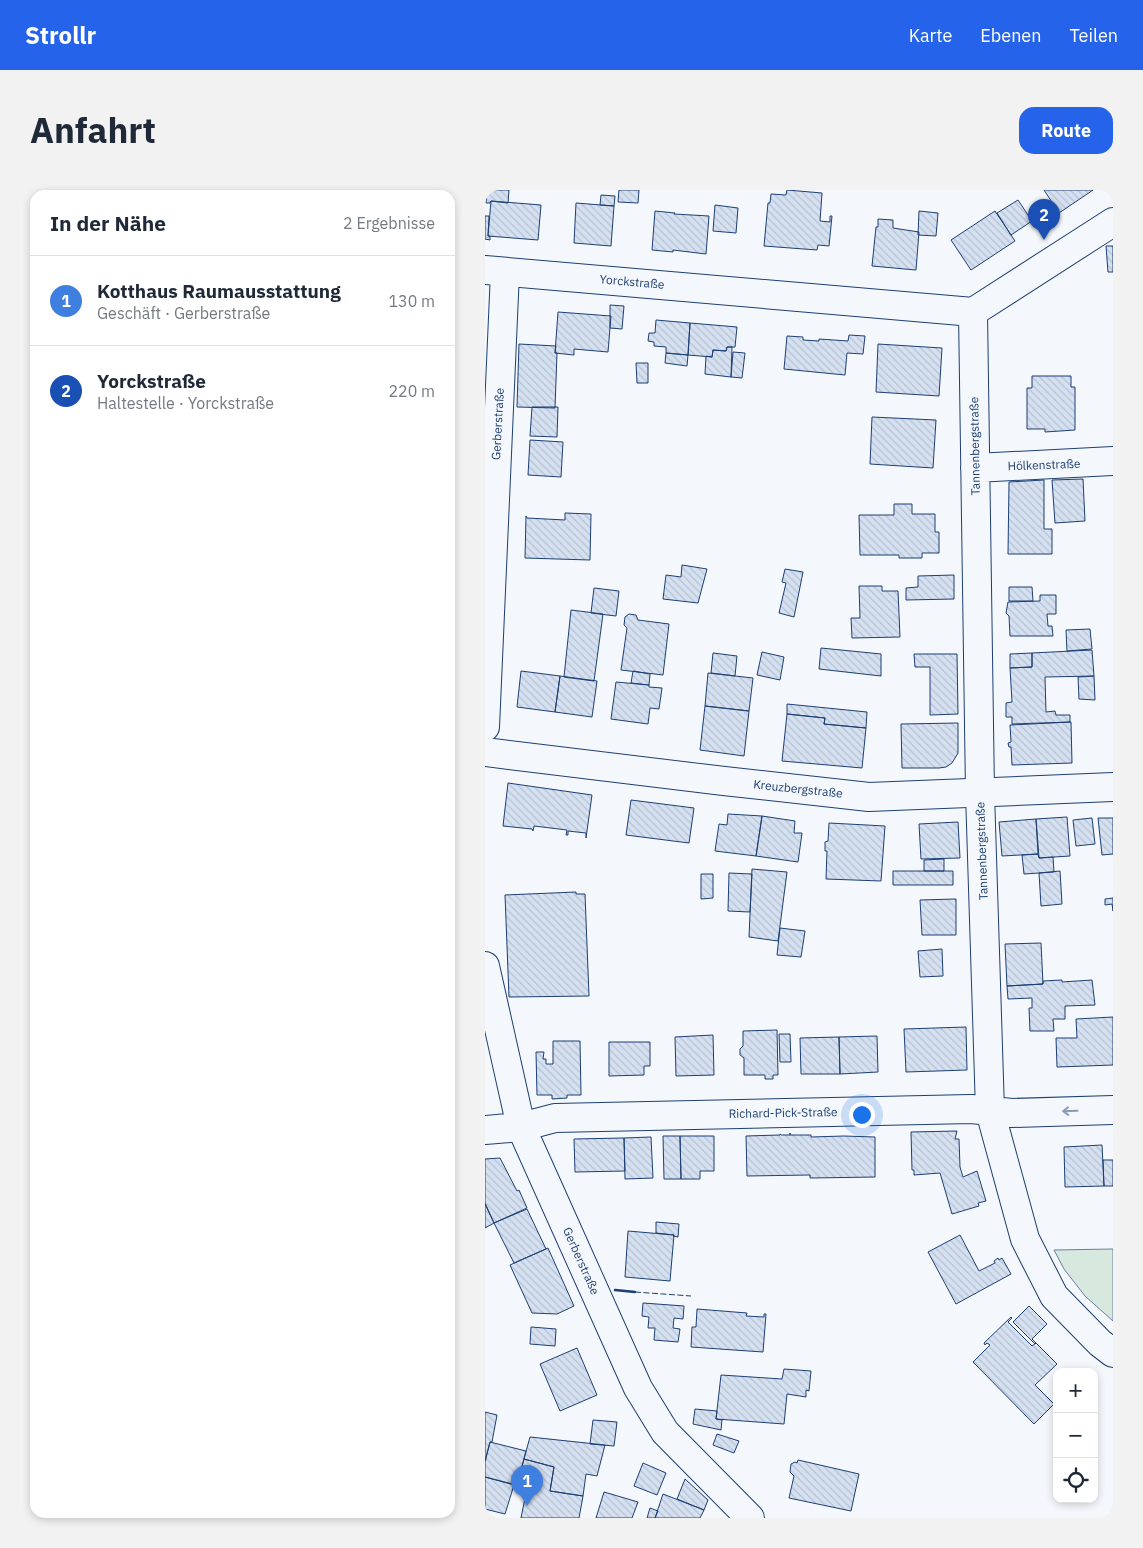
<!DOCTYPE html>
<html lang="de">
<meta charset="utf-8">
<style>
:root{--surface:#fff;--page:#f2f2f3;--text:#1f2937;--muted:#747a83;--line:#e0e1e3;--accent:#2563eb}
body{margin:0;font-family:"IBM Plex Sans",sans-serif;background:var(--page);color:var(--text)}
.controls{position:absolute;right:15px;bottom:15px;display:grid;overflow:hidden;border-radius:10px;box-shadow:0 2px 8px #0003}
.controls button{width:45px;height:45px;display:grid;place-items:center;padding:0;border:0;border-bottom:1px solid var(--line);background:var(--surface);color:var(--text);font:25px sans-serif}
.you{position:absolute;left:376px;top:924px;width:18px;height:18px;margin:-12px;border:4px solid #fff;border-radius:50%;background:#1a73e8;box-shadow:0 0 0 8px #1a73e833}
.badge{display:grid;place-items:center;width:32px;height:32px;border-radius:50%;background:var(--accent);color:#fff;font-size:16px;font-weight:700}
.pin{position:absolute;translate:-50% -41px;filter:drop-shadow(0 1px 2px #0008)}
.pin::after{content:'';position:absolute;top:26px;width:18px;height:15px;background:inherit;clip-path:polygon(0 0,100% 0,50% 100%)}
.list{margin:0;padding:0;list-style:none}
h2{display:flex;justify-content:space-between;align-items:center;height:65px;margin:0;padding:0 20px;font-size:21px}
h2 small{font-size:16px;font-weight:400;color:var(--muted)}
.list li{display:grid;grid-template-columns:32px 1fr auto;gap:15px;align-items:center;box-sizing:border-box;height:90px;padding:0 20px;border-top:1px solid var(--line)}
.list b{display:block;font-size:19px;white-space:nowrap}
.list p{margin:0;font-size:16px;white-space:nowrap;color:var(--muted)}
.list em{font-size:16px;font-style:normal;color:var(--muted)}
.icon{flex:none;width:28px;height:28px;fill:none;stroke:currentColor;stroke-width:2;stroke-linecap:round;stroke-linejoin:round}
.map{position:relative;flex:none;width:628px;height:1328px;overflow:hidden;border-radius:15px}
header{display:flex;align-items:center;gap:30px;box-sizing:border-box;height:70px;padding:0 25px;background:var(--accent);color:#fff}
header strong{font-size:24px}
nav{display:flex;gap:28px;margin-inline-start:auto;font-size:18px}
.intro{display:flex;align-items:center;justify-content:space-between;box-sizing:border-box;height:120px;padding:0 30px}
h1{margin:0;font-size:35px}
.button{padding:12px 22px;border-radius:15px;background:var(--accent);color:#fff;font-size:18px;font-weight:700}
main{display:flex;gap:30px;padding:0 30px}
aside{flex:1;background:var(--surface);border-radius:15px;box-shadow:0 2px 8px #0003}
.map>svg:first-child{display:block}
.grass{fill:#d7e8df;stroke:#687fa3}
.building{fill:url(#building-back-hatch);stroke:#1d3f73}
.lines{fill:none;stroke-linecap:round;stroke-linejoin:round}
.minor-casing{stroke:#1d3f73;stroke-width:30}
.major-casing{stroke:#1d3f73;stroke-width:30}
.minor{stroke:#f4f7fb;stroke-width:28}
.major{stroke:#f4f7fb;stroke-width:28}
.fence{stroke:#1d3f73;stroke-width:1;stroke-dasharray:6 2.5;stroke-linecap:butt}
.wall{stroke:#1d3f73;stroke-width:2.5}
.oneway{stroke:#889bb7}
.labels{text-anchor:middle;stroke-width:4;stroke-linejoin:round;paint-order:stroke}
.street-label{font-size:12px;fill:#1d3f73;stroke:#f4f7fb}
</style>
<header>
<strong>Strollr</strong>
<nav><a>Karte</a><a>Ebenen</a><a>Teilen</a></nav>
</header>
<div class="intro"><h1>Anfahrt</h1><a class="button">Route</a></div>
<main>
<aside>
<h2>In der Nähe<small>2 Ergebnisse</small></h2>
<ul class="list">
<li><span class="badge" style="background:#3f7fe0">1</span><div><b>Kotthaus Raumausstattung</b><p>Geschäft · Gerberstraße</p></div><em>130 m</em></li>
<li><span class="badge" style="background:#1a4fb4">2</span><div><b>Yorckstraße</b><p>Haltestelle · Yorckstraße</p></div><em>220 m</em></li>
</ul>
</aside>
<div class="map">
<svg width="628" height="1328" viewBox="0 0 628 1328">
<defs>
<pattern id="building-back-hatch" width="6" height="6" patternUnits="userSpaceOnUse" patternTransform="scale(1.25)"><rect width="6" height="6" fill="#d5e0f0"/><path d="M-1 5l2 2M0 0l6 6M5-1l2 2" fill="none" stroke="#b6c1d1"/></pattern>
</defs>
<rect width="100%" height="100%" fill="#f4f7fb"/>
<path class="grass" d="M628 1059V1131L600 1106 579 1079 569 1060Z"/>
<path class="building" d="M2 0H24L23 13 6 11 5 13H1Z
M134 0H154L153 13 133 12Z
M302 0 337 3 335 31 345 32V26H347L344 56 333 55 332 60 279 56 283 13H285L286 4 301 5Z
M559 0H608L574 23Z
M116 5 130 6 129 16 115 15Z
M533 10 547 31 526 45 512 23Z
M6 11 56 15 53 50 3 46Z
M91 13 129 16 126 56 89 53Z
M230 15 253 18 251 43 228 41Z
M170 21 190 23 189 24 224 26 221 64 188 60V62L167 60Z
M434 21 453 23 451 46 433 45Z
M510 21 530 51 486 80 466 50Z
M0 26H4L3 46H5V50L0 49Z
M393 29 408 30V38L434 42 431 80 387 76 391 37H393Z
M621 56H628V82H623Z
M125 115 139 116 137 139 125 138Z
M73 122 126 126 123 162 89 159V165L70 163Z
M171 130 205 133 203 165 181 163V157L169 156V152L163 151 164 143H170Z
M205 133 252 137 250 157H242L241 161 228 160 227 167 203 165Z
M364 145 380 146 378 164 362 163 360 185 299 179 302 146 318 147V150L334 151V149L363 151Z
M34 154 71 156 70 163H72L70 218 32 217Z
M393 154 457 158 454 206 391 202Z
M242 157H247L246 187 220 184 221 166 227 167 228 160 241 161Z
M248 162 260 163 257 188 246 187Z
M181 163 203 165 202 176 180 173Z
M151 173H163V193H152Z
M547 186H586V197H590V240L560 242V239H542V198H547Z
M47 217H73L72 247 45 246Z
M387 227 451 230 448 278 385 274Z
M45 250 78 252 76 287 43 285Z
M598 289 600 331 570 333 567 290Z
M559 290V339H567V364H523L524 292Z
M409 314H427V324H450V342H454V363H437V368H414V365H375L374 325H409Z
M80 323 106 324 105 370 40 368 41 326 42 328 80 330Z
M197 375 222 379 213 413 178 409 181 385 196 387Z
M300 379 318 382 309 427 294 423 301 393 297 392Z
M469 385V409L421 410V398L433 397V386Z
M374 396H397V401H413L415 447 367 448 366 428H375Z
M524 397H547L548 411H524Z
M109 398 134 401 131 426 106 423Z
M555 405H571V424H562L563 436H567L568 446H525L524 426 521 423 523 412 555 411Z
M86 420 118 424 109 491 79 487Z
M144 424 151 425 153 430 184 434 178 485 136 480 142 438 139 435 140 427Z
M605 439 607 459 582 461 581 440Z
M336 458 396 464V486L334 479Z
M607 460 609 486 560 487 561 522 570 521 571 525H585V532L527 534V527H521V513L527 512 525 478 547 477V463Z
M277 462 299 467 295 490 272 485Z
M228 463 252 466 250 486 226 483Z
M547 463V477L525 478V464Z
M429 464H472L473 524 445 525V477H430Z
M36 481 75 486 70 522 32 517Z
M148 481 165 484 164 495 146 493Z
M223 483 268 488 264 521 220 516Z
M75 486 112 491 107 527 70 522Z
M609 486 610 510 594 509 593 487Z
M131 492 164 495V497L177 498 174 519 165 518 163 534 126 529Z
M302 514 382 522 381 538 339 534 340 528 302 524Z
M220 516 264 521 259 566 215 560Z
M302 524 340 528 339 534 381 538 377 578 297 571Z
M586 532 587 573 527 575 526 557H524L523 553 526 552 525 535Z
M473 533V563L467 573 461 577 454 578H417L416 534Z
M23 593 107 605 101 648V643L83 641V645H81L82 640 49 636 48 641 47 639 18 636Z
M146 610 209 618 204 653 141 645Z
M243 624 277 626 271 666 230 661 234 634 242 635Z
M277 626 310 631 309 643H317L313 672 271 666Z
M582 627 585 666 554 668 551 629Z
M607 628 610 654 591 656 588 630Z
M613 628H628V664L617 665Z
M551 629 553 664 517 666 514 632Z
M473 632 475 668 436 669 434 634Z
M344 633 400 636 396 691 341 689 342 661H340V652L343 651Z
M553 664 554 668 568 667 569 682 539 684 537 665Z
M459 669V681H439V670Z
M267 679 302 682 293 751 264 747Z
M408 681H468V695H408Z
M575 681 577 714 556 716 554 683Z
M244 683 267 684 265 722 243 721Z
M216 684H228V708L216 709Z
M91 702V704H100L104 806 24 807 20 705Z
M628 708V721L627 714 620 715V709Z
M471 709V745H437L435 710Z
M295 738 320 741 316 767 292 765Z
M556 753 558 794 522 796 520 754Z
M457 759 458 786 435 787 433 761Z
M577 790V792L607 790 610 815 580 816V829H568L569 841H545L544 818H547V808L523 809 522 796 558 794V791Z
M628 827V875L572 877 571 848H592L591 829Z
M481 837 482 880 421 882 419 839Z
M292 840 293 885H288V889H280V885H259V868L255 865V859L258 856V841Z
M294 844H305L306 872H295Z
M228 845 229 885 191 886 190 847Z
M392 846 393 882 355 884 354 847Z
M354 847 355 884H316L315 848Z
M68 851H95L96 905H82V908L67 909V905H52L51 862H59L58 869H61V874H68Z
M124 852H165V876H159V885L124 886Z
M472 941 470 949H474L475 977 478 987 492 981 501 1011 493 1013 494 1016 467 1024 455 983 429 985V980H427L426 942Z
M305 943V945H326V947L359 946 390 947V987L325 988V985L262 986 261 946 295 945V944L296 945H305Z
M178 946H195L196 989H179Z
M195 946H229V981H215V989H196Z
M166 947 168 988 140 989 139 948Z
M139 948 140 981 90 982 89 949Z
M617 955 619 996 580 997 579 957Z
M15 968 32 1001 34 1000 42 1018 9 1033 0 1013V969Z
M618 970H628V996H619Z
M0 1014 9 1033 0 1038Z
M42 1019 61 1059 29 1073 9 1033Z
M171 1032 194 1034 193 1047 188 1046 189 1045 171 1043Z
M143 1041 189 1045 185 1091 140 1087Z
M475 1045 494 1081 510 1073 509 1071 513 1068 514 1070 517 1068 526 1084 471 1114 443 1062Z
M63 1058 89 1116 72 1124 47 1123 25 1075Z
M158 1113 199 1116 198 1129 189 1128 188 1138 195 1139 193 1152 169 1150 170 1138H163L164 1127 157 1126Z
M544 1116 562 1134 547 1149 551 1153 550 1154 528 1132Z
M212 1119 262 1123 261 1126 279 1127V1124H281L278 1162 206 1157 207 1137H211Z
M526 1127 527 1128 523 1132 547 1156 551 1153 572 1174 550 1195 569 1214 549 1234 488 1172 505 1155 502 1153 500 1155 499 1153Z
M46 1137 71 1139 70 1156 45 1154Z
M92 1158 112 1205 75 1221 55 1174Z
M299 1179 326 1181 324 1201 321 1200V1207L302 1204 299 1234 231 1229 236 1185 297 1189Z
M210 1219 232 1221 231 1229 237 1230 236 1240 208 1234Z
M0 1222 12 1225 7 1252H5L0 1271Z
M108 1230 132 1232 129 1256 105 1254Z
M232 1244 254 1251 249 1263 228 1255Z
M45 1247 120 1255 112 1286 101 1284 98 1306 65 1301 69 1277 39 1269Z
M5 1252 41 1261 32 1295 0 1287V1272Z
M39 1269 69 1277 65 1301 98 1306 94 1328H36L42 1298 32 1295Z
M313 1270 374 1284 366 1321 304 1308 309 1286 305 1282 306 1274 310 1272 312 1273Z
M158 1273 181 1283 172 1305 149 1296Z
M0 1287 29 1295 20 1324 0 1319Z
M200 1289 223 1310 219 1320 192 1309Z
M119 1302 153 1312 147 1328H111Z
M178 1304 219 1320 215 1328H170Z
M165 1318 173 1321 170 1328H162Z"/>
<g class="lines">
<defs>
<path id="minor" d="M0 80 488 122 628 32
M488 122 495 603 505 921 540 1049 569 1106 615 1153 628 1163
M490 278 628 271
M0 537 20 82
M0 776 36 937 153 1198 180 1242 265 1328
M0 940 36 937 70 928 486 919 527 923 628 920"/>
<path id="major" d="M0 562 239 591 384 607 628 597"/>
</defs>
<use href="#minor" class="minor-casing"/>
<use href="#major" class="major-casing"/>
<use href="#minor" class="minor"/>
<use href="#major" class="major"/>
<path class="fence" d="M150 1102 206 1106"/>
<path class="wall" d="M130 1100 150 1102"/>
</g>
<defs><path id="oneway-shaft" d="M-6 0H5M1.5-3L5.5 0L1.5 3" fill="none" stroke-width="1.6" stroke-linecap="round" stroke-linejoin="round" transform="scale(1.25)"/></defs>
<use class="oneway" href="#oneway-shaft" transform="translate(585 921) rotate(178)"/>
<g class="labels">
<g class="street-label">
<text transform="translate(147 92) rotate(5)" y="4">Yorckstraße</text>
<text transform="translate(13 234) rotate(-87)" y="4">Gerberstraße</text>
<text transform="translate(490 256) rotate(-91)" y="4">Tannenbergstraße</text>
<text transform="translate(559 275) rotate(-2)" y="4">Hölkenstraße</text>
<text transform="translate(313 599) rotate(6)" y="4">Kreuzbergstraße</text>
<text transform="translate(497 661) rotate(-92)" y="4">Tannenbergstraße</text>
<text transform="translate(298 923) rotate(-1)" y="4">Richard-Pick-Straße</text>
<text transform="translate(96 1071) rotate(66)" y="4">Gerberstraße</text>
</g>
</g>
</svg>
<div class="controls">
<button>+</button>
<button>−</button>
<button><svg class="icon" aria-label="locate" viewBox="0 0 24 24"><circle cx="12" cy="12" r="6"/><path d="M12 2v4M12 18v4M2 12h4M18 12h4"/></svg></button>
</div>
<div class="you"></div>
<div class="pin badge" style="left:42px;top:1316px;background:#3f7fe0">1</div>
<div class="pin badge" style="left:559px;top:50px;background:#1a4fb4">2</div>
</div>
</main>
